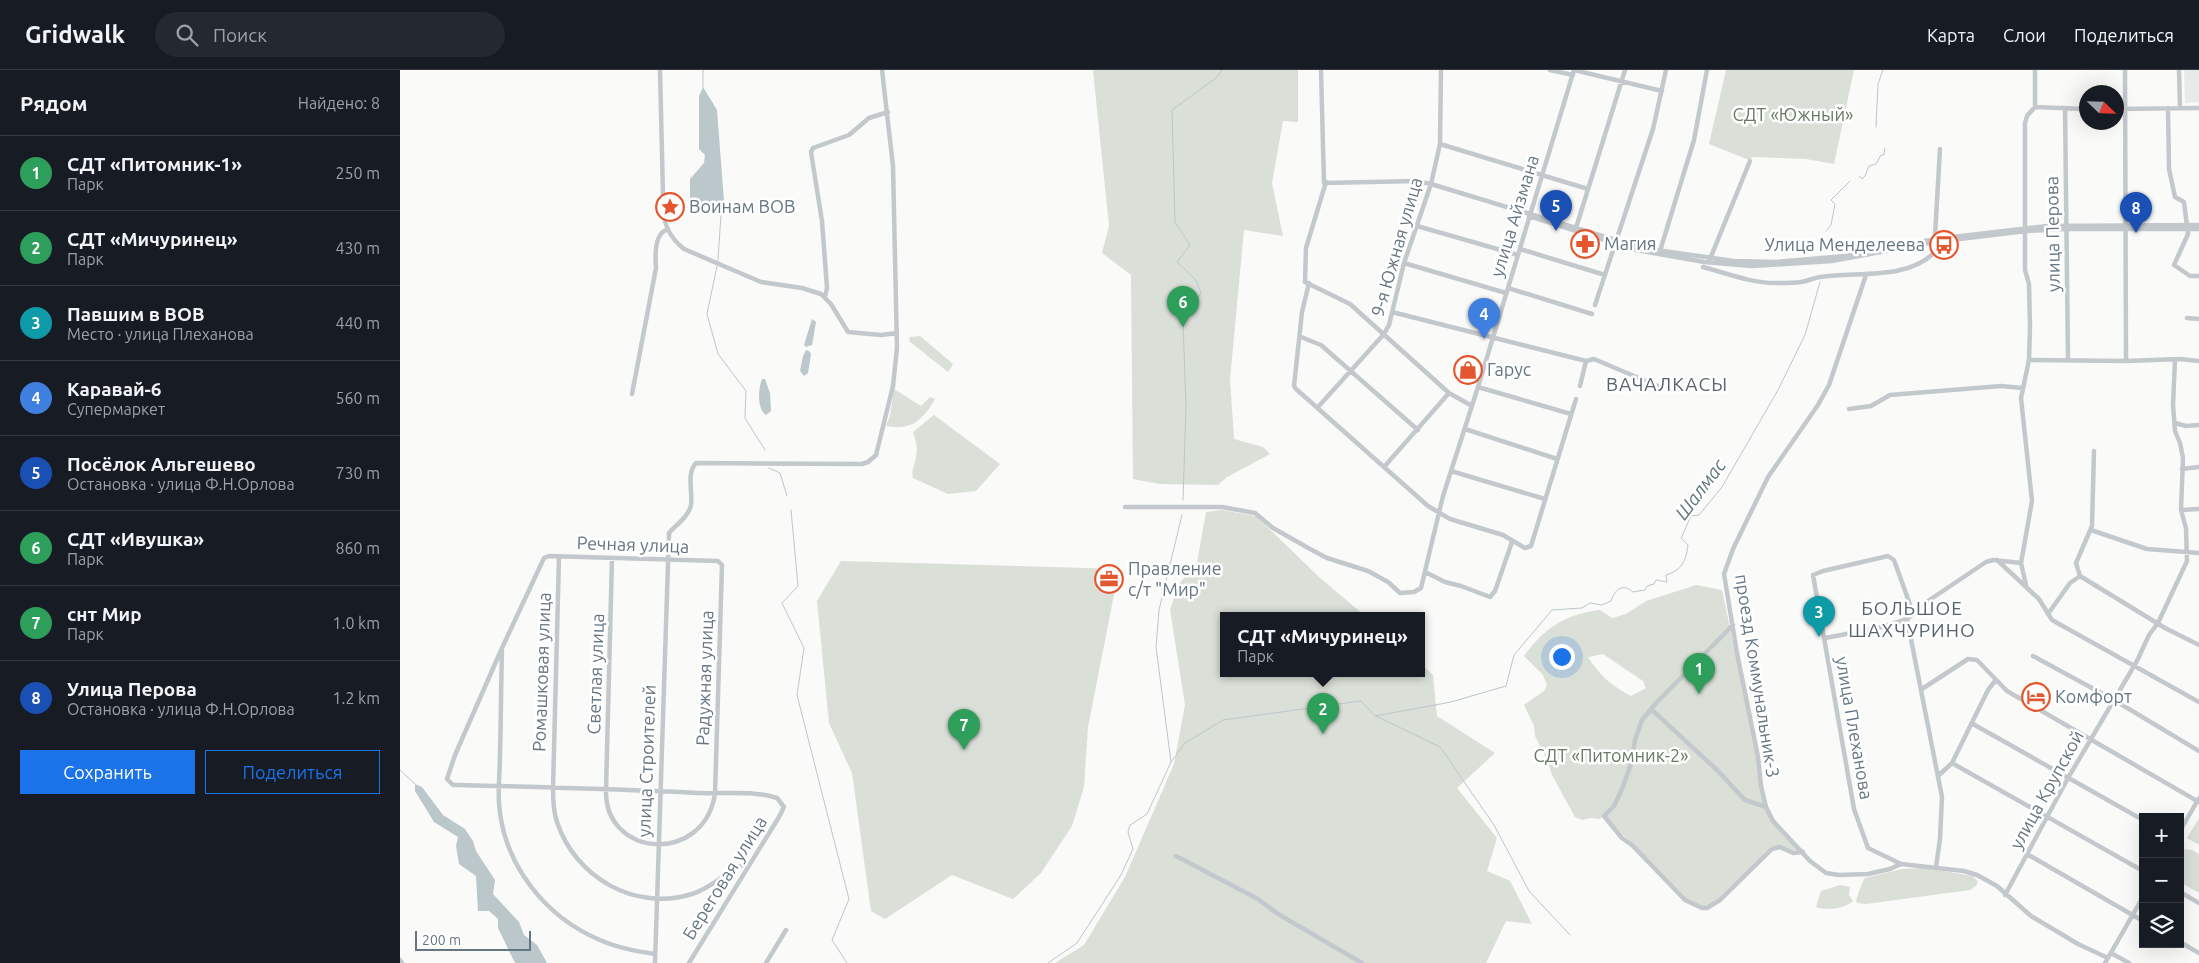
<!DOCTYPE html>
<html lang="ru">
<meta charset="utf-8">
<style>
:root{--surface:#171b24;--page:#242831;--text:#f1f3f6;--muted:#9ea1a6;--line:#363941;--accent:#1a73e8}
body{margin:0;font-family:Ubuntu,sans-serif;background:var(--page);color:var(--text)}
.controls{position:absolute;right:15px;bottom:15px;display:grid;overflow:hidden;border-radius:0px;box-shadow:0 5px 20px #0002}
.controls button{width:45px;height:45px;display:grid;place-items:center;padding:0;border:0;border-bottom:1px solid var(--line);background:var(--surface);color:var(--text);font:25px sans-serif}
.compass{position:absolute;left:1679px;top:15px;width:45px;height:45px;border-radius:50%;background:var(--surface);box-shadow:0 5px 20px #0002;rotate:113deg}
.scale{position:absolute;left:15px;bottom:12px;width:116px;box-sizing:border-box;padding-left:5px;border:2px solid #657683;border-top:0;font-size:14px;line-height:18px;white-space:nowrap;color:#657683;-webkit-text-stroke:4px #fff;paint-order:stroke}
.you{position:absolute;left:1161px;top:586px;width:18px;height:18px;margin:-12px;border:4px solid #fff;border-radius:50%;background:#1a73e8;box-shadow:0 0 0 8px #1a73e833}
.badge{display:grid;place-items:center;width:32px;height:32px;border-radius:50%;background:var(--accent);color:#fff;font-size:16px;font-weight:700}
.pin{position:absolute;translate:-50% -41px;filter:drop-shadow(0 1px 2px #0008)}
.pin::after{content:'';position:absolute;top:26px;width:18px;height:15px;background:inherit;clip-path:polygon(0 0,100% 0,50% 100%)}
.popup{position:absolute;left:820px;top:542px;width:205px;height:65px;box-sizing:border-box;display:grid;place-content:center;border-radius:0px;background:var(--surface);filter:drop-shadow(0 1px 4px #0005);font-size:16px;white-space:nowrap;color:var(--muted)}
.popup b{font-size:19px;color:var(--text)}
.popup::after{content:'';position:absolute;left:50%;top:100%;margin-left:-10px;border:10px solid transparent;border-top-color:var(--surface)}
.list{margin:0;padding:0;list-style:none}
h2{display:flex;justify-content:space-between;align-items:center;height:65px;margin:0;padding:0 20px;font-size:21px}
h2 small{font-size:16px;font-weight:400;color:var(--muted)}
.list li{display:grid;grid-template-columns:32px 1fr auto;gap:15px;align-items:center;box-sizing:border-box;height:75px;padding:0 20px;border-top:1px solid var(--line)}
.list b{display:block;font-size:19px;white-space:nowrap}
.list p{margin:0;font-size:16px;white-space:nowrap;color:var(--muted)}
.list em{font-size:16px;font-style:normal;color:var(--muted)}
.actions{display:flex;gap:10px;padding:15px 20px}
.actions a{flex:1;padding:11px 0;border:1px solid var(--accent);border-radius:0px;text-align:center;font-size:18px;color:var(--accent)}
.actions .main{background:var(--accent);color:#fff}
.icon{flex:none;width:28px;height:28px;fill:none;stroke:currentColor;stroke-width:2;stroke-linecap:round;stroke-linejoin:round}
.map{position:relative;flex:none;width:1799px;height:893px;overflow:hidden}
header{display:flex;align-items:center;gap:30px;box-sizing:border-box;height:70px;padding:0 25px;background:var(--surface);border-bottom:1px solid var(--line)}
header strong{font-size:24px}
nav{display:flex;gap:28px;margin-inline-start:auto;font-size:18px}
.search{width:350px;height:45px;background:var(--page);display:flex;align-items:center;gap:12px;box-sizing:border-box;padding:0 18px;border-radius:28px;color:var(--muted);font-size:19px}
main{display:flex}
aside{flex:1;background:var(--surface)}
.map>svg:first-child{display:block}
.built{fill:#e8e9e9}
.green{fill:#dadfd7;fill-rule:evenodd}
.water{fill:#bbc7cb}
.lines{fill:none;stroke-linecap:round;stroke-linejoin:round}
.stream{stroke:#bbc7cb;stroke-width:1}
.minor{stroke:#c3c8cc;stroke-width:4.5}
.labels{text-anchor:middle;stroke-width:5;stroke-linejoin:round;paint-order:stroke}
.park-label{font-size:18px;fill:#687a64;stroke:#fff}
.poi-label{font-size:18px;fill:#657683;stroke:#fff;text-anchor:start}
.street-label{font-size:18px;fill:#657683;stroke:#fff}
.neighbourhood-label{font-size:19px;letter-spacing:1px;fill:#57646e;stroke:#fff}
.water-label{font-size:19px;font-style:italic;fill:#60757c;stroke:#fff}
</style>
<header>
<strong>Gridwalk</strong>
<div class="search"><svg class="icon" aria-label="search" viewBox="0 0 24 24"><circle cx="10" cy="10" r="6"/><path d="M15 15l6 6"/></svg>Поиск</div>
<nav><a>Карта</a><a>Слои</a><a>Поделиться</a></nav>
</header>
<main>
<aside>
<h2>Рядом<small>Найдено: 8</small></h2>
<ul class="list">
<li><span class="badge" style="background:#2e9e5b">1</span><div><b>СДТ «Питомник-1»</b><p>Парк</p></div><em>250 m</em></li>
<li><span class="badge" style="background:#2e9e5b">2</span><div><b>СДТ «Мичуринец»</b><p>Парк</p></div><em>430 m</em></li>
<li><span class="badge" style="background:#0f9aa8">3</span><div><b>Павшим в ВОВ</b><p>Место · улица Плеханова</p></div><em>440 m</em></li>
<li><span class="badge" style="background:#3f7fe0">4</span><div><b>Каравай-6</b><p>Супермаркет</p></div><em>560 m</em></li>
<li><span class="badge" style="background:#1a4fb4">5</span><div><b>Посёлок Альгешево</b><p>Остановка · улица Ф.Н.Орлова</p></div><em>730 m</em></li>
<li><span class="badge" style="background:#2e9e5b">6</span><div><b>СДТ «Ивушка»</b><p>Парк</p></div><em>860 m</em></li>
<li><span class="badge" style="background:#2e9e5b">7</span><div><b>снт Мир</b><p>Парк</p></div><em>1.0 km</em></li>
<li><span class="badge" style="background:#1a4fb4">8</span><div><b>Улица Перова</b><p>Остановка · улица Ф.Н.Орлова</p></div><em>1.2 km</em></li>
</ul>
<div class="actions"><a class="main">Сохранить</a><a>Поделиться</a></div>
</aside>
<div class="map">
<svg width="1799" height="893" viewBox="0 0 1799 893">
<rect width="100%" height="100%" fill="#fafaf8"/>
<path class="built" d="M1784 0H1799V32L1785 33Z"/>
<path class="green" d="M693 0H898V52L883 51 872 113 883 166 844 160 830 309 834 369 863 377 870 384 827 407 818 415 760 414 733 409 731 205 702 183 709 156Z
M1326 0H1454L1434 94 1406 89 1353 87 1349 90 1309 74Z
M520 266 553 294 548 302 509 271 510 267Z
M494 319 521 336 530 327 535 329C523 350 511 361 486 356L490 346Z
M534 345 600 394 576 421 548 424 513 408C511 400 515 395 516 387 518 378 516 371 513 362Z
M822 440 856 446 919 507 964 545H824V603H1022V595L1033 605 1037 646 1095 683 1057 718 1097 768 1087 801 1110 811 1132 854 1106 851 1086 893H655L684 875 725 807 774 694 785 635 770 540 778 515 797 493 806 442Z
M441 491 719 499 688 657 684 717 672 756 641 803 613 829 552 805 485 849 471 841 452 703 429 653 417 531Z
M1296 515 1322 520 1357 687 1360 716 1366 737 1345 730 1318 700 1253 640 1251 642 1317 702 1345 731 1366 739 1372 751 1400 781 1394 782 1380 776 1372 779 1319 829C1307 838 1298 839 1285 829L1204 745 1200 749 1190 748 1183 750 1175 747 1152 705 1148 692 1135 666 1134 656 1124 635 1144 621 1147 615 1143 605 1124 586C1144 558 1166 544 1200 540L1212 548 1226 544 1246 531ZM1203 584 1243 611 1246 618 1231 626C1212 616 1200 606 1188 587Z
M1799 748V775L1787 768Z
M1784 779 1792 780 1799 784V823L1780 812V784Z
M1525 798 1573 806 1578 812 1576 816 1570 820 1466 834 1458 833 1456 831C1458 825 1462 811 1465 808L1502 799Z
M1440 815 1450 817 1449 825 1453 831C1445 839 1426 841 1416 837L1421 821Z"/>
<path class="water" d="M303 17 317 40 324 131C314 135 299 136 290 129V109L304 93 305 85 299 79V26Z
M412 249 416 252 412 275 406 277 404 275Z
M406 280 409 281 411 284 408 303 404 306 400 301 403 286Z
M362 309H365L370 323 371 341 366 345C357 339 358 319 362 309Z
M15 714 22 717 43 745 65 759 73 771 76 781 95 810 93 824 119 852 124 865 137 875 147 893H116L114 891 98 858V849L89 841H78L76 806 59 794 56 776 58 767 34 752 15 721Z"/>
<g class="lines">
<path class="stream" d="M303 0V17
M1476 57 1478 14 1483 0
M1459 106 1462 109 1465 106 1469 96 1476 94 1481 85H1484L1485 78
M1426 161 1431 155 1435 134 1431 130 1450 111
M318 190 321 144
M317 196 307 244 318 284 346 321 345 348 365 380
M369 398 380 403 387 426
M783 430 786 337 783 251 801 223 796 210 777 192 790 175 775 152 772 40 816 8 822 0
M391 440 398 516 382 533 404 578 397 625 449 829 432 870 447 893
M976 646 1040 677 1094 755 1129 821 1170 865
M771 692 785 673 823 650 961 631 975 646 1051 632 1106 616 1114 585 1152 540 1182 538 1190 533 1202 535 1211 531C1215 519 1223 513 1233 522L1245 520 1247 516 1254 514 1256 510 1267 512 1266 505C1282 500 1286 491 1288 475L1281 468 1291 446 1299 445 1322 417 1378 320 1405 265 1420 212
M0 700 15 714
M648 893 677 873 721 805 733 779 728 762 730 755 747 744 771 692 756 577 759 540 782 445"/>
<path class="minor" d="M260 0 263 125C261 147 266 165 284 179L361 212 402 218 421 224 431 234 448 262 481 265 497 263
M921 0 924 113 1017 111 1031 114 1242 178 1334 191 1376 192 1445 186 1535 169 1647 156 1799 155
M1150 0 1173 5
M1174 0 1262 21
M1635 0V37
M1725 0 1726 291
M1779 0 1780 38
M1635 37 1686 39
M1665 38 1668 290
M1768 38 1769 99 1775 127 1784 132 1788 164 1774 195 1790 206H1799
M1716 39 1799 38
M1040 74 1188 119
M926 112 906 178 905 212 950 234 1049 323 1072 336
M1129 146 1236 180 1304 192 1352 196 1432 191 1535 172 1626 161 1667 159H1799
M1017 156 1118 185
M1176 158 1225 0
M1120 179 1205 205
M1260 181 1294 70 1307 0
M1310 189 1350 91
M1004 193 1106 223
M1303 197C1326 203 1351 213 1375 213 1383 213 1393 213 1401 212 1408 211 1413 208 1420 207 1457 201 1504 211 1534 183L1540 79
M1466 205 1429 315 1418 335 1368 407 1333 479 1324 504 1337 583 1358 687 1361 716 1366 737 1373 751 1410 791 1426 803 1439 805 1468 804 1490 799 1501 794 1564 801 1577 805 1597 816 1631 846 1678 874 1708 888
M909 213 902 242 894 316 896 319 1028 436 1050 449 1103 465 1125 478 1131 476 1176 329
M1108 218 1192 244
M425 227 427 218 422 151 411 82 413 78 449 65 469 48 488 42
M1195 235 1253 59 1266 0
M992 242 1186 291 1194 289 1260 317
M1787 248 1799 249
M901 267 921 275 1018 360
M1629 290 1726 291 1780 289 1799 291
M1180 316 1186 291
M1078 317 1171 344
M232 324 256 198C255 186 254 165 266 160
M918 337 984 264 989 255 1004 193 1031 114 1040 74 1041 0
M1449 339 1471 336 1490 325 1601 316 1622 318
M1775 353 1786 356 1799 355
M1065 359 1157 389
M984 397 1049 323
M1782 399 1799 397
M1051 401 1145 429
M725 437H822L855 443 873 458 910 479 927 488 968 501 988 512 1000 523 1014 522 1021 518 1043 426 1078 317 1174 0
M1781 440 1799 439
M1691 460 1747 479 1799 483
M159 487 153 718C153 729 153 741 157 752 175 807 235 842 292 824 311 818 326 802 345 794L348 795
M212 488 206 720C204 787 303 796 315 724L322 495 318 491 149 486 144 488 102 578 55 685 47 709 53 715H58C138 717 218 719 298 723 324 724 352 720 377 728L384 737 379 747 289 893
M1597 490 1639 529 1652 550 1799 632
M1025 502 1045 512 1061 516 1090 527 1095 521 1112 472
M1680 506 1765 558 1799 575
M1680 506 1676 493 1692 456 1694 381
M1626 515 1621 493 1632 431 1621 328 1629 290 1630 257 1629 214 1625 200V53L1627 46 1635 37
M1648 544 1670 513 1680 506
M1507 549 1542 727 1540 769 1536 797
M1333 555 1257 632 1242 650 1235 670 1231 694 1222 719 1214 736 1204 746 1222 768 1233 776 1285 830 1302 838H1307L1320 830 1372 779 1380 777 1393 783 1403 782
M1425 568 1483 557 1507 549 1528 531 1586 492 1593 490 1621 493
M102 581C101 615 101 649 100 684 100 700 98 717 99 733 103 794 145 847 200 870 218 878 236 881 255 884
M1633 586 1714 630 1799 681
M1522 619 1568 589 1577 590 1607 621 1799 732
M1251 639 1318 701 1345 730 1366 737
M1573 654 1743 750
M1552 693 1743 801
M1538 706 1552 693 1588 620 1595 611
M1780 761 1799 728
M1627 784 1743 851
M776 786 858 829 878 844 962 893
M1501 794 1468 778 1454 739 1413 505 1423 501 1488 486 1494 490 1513 543
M1780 822 1799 833
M1605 825 1668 708 1737 591 1749 565 1758 553 1787 491 1786 458 1781 440 1783 388 1780 373 1775 361 1773 335 1775 290
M1780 872 1799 883
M1711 883 1729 893
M0 890 2 893
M255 893 269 463C276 455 289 446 291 435 293 421 286 404 296 393L462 394 468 392 476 385 493 316 497 278 493 96 482 0
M366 893 386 860
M1705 893 1743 827"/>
</g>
<defs>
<symbol id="sight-ring" viewBox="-11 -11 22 22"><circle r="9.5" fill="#fff" stroke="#e4572e" stroke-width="1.5"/><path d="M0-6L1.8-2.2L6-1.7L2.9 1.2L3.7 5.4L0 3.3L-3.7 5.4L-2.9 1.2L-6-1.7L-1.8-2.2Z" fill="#e4572e"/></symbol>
<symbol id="pharmacy-ring" viewBox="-11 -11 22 22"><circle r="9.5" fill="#fff" stroke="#e4572e" stroke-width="1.5"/><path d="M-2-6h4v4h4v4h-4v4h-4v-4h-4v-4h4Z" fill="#e4572e"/></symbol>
<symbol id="bus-ring" viewBox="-11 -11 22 22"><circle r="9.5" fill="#fff" stroke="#e4572e" stroke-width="1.5"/><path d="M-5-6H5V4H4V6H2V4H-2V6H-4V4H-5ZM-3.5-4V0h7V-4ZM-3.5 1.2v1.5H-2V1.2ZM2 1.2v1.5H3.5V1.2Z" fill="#e4572e"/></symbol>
<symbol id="shop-ring" viewBox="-11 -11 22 22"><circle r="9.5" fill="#fff" stroke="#e4572e" stroke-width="1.5"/><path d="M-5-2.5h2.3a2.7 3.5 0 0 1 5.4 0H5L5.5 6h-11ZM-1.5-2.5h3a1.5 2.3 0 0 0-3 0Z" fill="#e4572e"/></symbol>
<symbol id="office-ring" viewBox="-11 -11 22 22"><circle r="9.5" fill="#fff" stroke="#e4572e" stroke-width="1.5"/><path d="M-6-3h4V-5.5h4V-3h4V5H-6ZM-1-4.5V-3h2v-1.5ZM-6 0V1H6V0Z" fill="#e4572e"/></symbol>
<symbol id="hotel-ring" viewBox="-11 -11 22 22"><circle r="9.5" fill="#fff" stroke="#e4572e" stroke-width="1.5"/><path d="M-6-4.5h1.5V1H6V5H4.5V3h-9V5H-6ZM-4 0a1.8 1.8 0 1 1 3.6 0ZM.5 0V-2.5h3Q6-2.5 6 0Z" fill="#e4572e"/></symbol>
</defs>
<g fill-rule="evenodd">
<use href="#sight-ring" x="254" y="121" width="32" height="32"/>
<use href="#pharmacy-ring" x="1169" y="158" width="32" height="32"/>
<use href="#bus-ring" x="1528" y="159" width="32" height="32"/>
<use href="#shop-ring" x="1052" y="284" width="32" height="32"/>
<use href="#office-ring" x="693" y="493" width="32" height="32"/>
<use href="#hotel-ring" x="1620" y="611" width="32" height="32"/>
</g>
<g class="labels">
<g class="park-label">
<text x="1393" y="51">СДТ «Южный»</text>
<text x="1211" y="692">СДТ «Питомник-2»</text>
</g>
<g class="poi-label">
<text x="289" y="143">Воинам ВОВ</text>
<text x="1204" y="180">Магия</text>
<text x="1525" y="181" text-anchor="end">Улица Менделеева</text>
<text x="1087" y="306">Гарус</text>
<text x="728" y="505">Правление<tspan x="728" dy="21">с/т "Мир"</tspan></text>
<text x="1655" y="633">Комфорт</text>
</g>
<g class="street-label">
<text transform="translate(1115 146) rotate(-73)" y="6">улица Айзмана</text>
<text transform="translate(1653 164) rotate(-91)" y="6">улица Перова</text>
<text transform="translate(997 177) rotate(-74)" y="6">9-я Южная улица</text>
<text transform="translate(233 475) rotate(2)" y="6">Речная улица</text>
<text transform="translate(142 602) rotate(-88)" y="6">Ромашковая улица</text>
<text transform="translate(196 604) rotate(-88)" y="6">Светлая улица</text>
<text transform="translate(1357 606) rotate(81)" y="6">проезд Коммунальник-3</text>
<text transform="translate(305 608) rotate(-88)" y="6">Радужная улица</text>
<text transform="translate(1454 658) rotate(80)" y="6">улица Плеханова</text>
<text transform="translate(247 691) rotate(-88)" y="6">улица Строителей</text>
<text transform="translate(1647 720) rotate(-61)" y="6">улица Крупской</text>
<text transform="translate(325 808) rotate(-58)" y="6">Береговая улица</text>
</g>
<g class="neighbourhood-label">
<text x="1267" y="321">ВАЧАЛКАСЫ</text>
<text x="1512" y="545">БОЛЬШОЕ<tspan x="1512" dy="22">ШАХЧУРИНО</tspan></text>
</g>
<g class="water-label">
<text transform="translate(1300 419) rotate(-53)" y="7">Шалмас</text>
</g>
</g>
</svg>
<div class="controls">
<button>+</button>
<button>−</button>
<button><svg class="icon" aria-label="layers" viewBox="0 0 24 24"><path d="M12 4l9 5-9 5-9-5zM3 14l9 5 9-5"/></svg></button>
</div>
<svg class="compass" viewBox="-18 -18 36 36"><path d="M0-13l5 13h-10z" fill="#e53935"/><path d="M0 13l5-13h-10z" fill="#9ea1a6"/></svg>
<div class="scale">200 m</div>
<div class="you"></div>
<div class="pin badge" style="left:1299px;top:624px;background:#2e9e5b">1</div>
<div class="pin badge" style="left:923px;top:664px;background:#2e9e5b">2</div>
<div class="popup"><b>СДТ «Мичуринец»</b>Парк</div>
<div class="pin badge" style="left:1419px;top:567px;background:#0f9aa8">3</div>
<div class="pin badge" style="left:1084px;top:269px;background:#3f7fe0">4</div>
<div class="pin badge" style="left:1156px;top:161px;background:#1a4fb4">5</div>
<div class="pin badge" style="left:783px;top:257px;background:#2e9e5b">6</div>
<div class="pin badge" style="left:564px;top:680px;background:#2e9e5b">7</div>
<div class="pin badge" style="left:1736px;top:163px;background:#1a4fb4">8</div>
</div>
</main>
